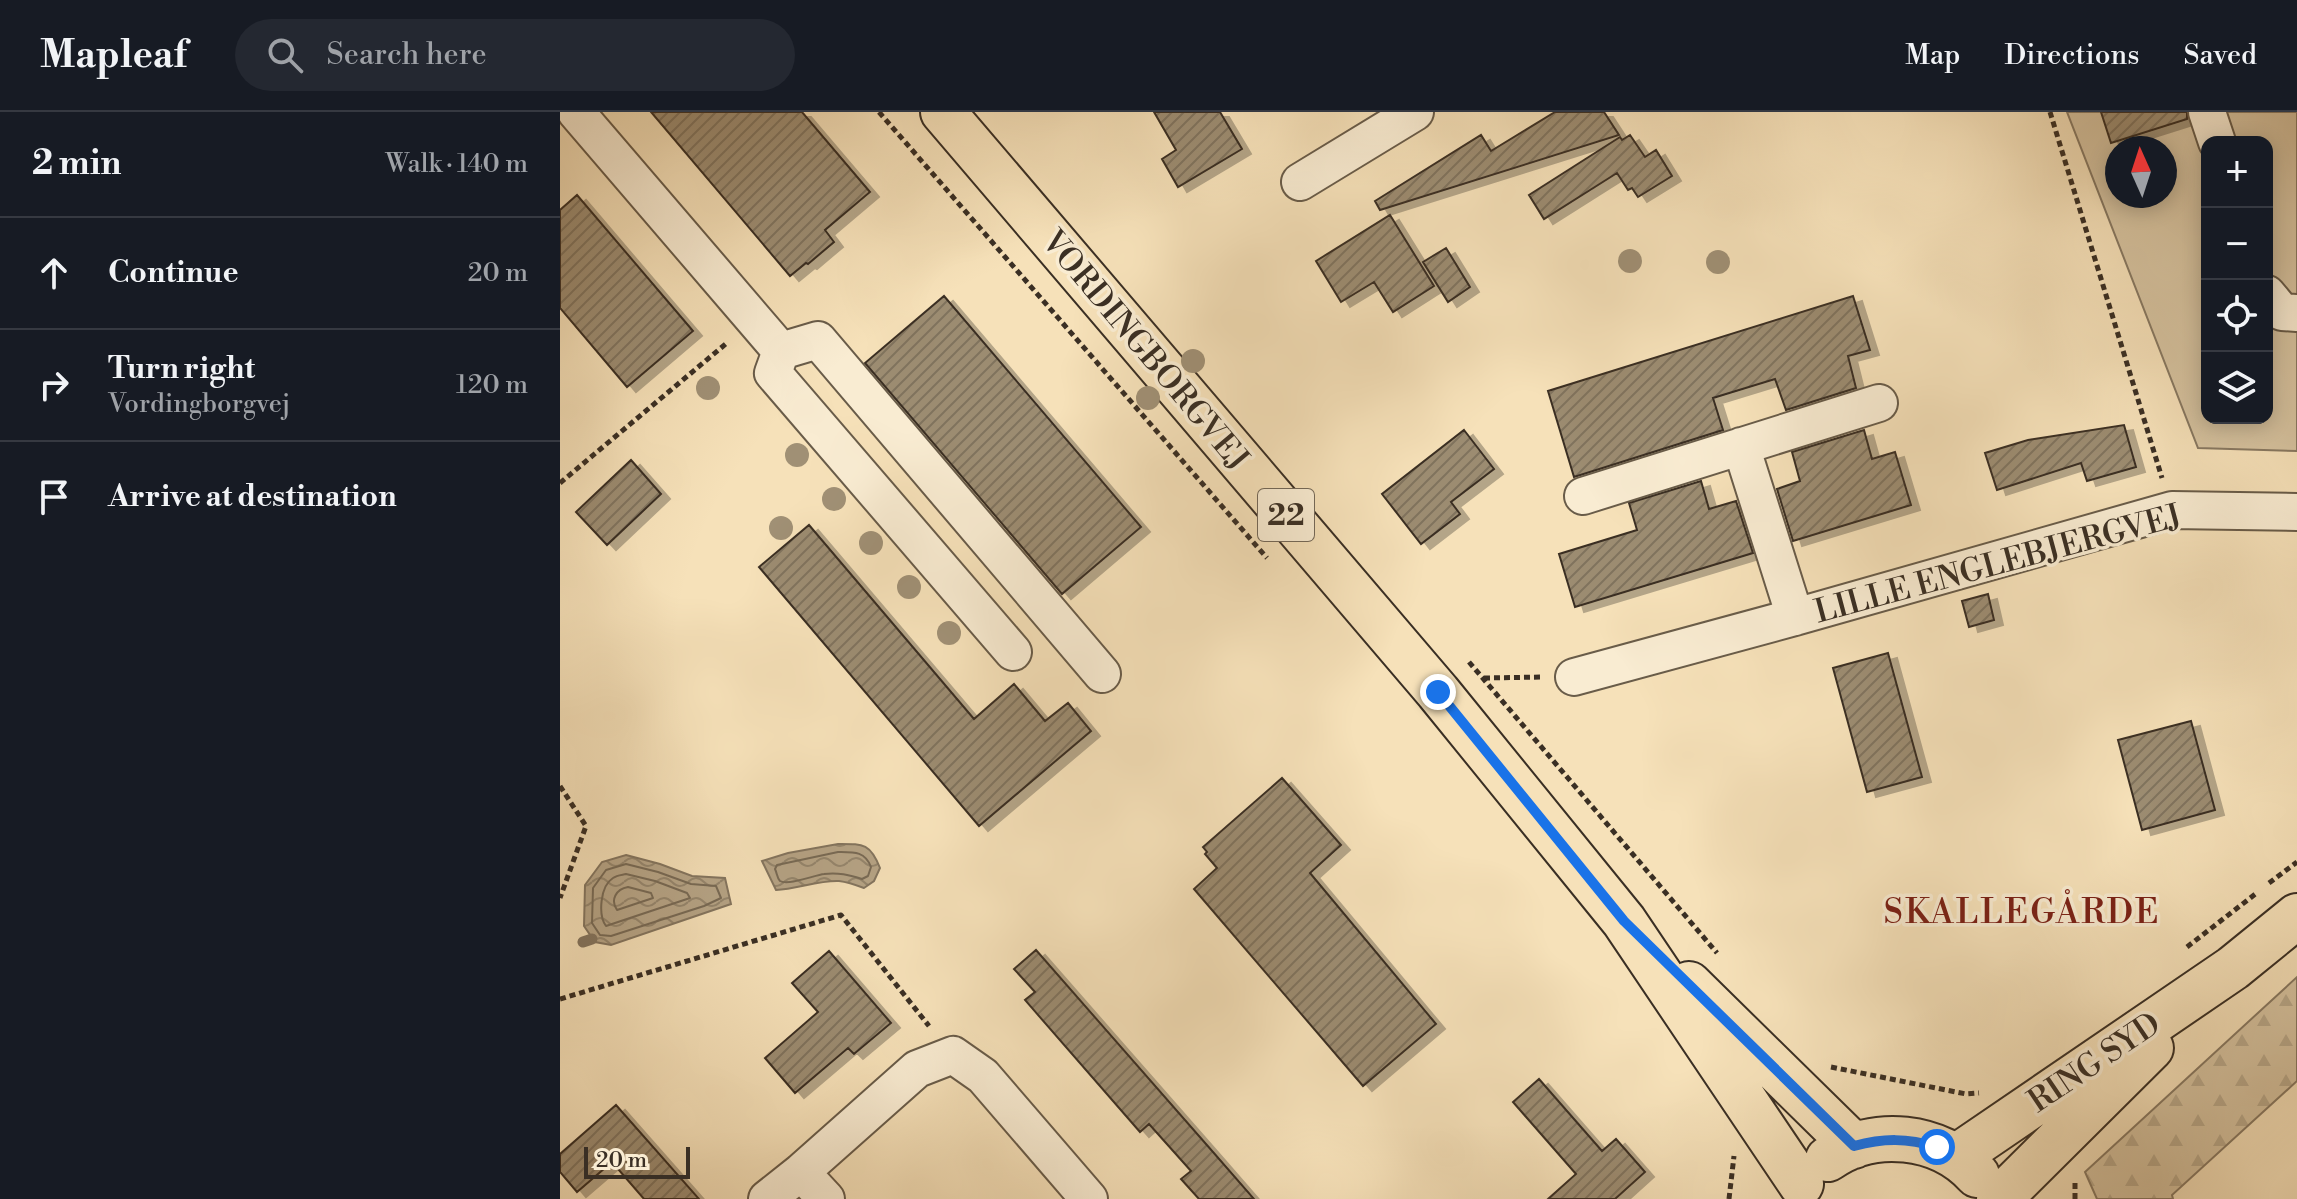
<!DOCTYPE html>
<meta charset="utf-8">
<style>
:root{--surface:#171b24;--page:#242831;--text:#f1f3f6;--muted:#9ea1a6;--line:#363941}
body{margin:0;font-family:"Libre Bodoni",serif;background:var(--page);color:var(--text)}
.controls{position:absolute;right:24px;top:24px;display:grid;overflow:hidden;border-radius:16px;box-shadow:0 4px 20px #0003}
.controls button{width:72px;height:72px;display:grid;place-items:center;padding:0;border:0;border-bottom:2px solid var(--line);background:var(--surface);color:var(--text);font:40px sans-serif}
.compass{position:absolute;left:1545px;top:24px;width:72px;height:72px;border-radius:50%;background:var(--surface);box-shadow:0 4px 20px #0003;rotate:357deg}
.scale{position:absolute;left:24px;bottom:20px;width:106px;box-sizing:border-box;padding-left:8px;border:4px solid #3a2f24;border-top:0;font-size:22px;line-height:28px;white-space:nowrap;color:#3a2f24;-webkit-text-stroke:6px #f9ecd2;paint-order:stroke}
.stop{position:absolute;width:24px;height:24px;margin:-18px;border:6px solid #1a73e8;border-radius:50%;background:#fff}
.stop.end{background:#1a73e8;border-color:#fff;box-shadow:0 2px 8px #0008}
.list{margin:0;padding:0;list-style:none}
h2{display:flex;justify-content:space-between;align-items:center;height:104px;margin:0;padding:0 32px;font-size:34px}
h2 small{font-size:26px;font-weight:400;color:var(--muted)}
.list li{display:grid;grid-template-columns:52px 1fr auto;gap:24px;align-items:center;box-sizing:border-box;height:112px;padding:0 32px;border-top:2px solid var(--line)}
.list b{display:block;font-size:30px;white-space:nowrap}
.list p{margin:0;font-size:26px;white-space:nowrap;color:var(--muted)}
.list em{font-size:26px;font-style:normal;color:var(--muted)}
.icon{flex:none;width:44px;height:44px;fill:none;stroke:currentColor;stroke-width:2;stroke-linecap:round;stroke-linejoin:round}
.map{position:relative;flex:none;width:1737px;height:1087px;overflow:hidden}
header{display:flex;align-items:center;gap:48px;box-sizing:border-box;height:112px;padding:0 40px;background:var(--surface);border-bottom:2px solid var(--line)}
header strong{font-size:38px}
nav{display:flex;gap:44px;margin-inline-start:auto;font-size:28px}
.search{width:560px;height:72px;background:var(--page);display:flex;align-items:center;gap:20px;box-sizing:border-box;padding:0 28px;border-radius:44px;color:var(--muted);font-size:30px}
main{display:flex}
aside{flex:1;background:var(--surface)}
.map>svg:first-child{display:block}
.green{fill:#d6c3a0;stroke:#887962;stroke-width:2;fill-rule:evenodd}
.forest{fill:url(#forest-firs);stroke:#887962;stroke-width:2}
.water{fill:url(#water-waves);stroke:#84755f;stroke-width:2}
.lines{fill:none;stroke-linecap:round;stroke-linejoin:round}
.shore{stroke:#786a55;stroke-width:2}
.stream{stroke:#84755f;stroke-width:11}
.building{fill:url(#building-hatch);stroke:#3a2f24;stroke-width:2;filter:url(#shadow)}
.minor-casing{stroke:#695c49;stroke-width:40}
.major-casing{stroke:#3a2f24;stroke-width:48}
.path{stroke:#3a2f24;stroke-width:5;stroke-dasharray:6 4;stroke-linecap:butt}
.minor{stroke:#f9ecd2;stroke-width:36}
.major{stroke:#f6e1b9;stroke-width:44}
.tree{fill:#a09075}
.route{stroke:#1a73e8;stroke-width:10}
.labels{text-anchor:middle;stroke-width:7;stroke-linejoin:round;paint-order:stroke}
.shield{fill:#f9ecd2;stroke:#736858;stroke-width:2}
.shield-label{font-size:30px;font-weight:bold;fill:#3a2f24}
.street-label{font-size:32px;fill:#3a2f24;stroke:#f9ecd2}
.neighbourhood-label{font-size:34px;letter-spacing:2px;fill:#7a1f14;stroke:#f9ecd2}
</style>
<header>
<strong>Mapleaf</strong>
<div class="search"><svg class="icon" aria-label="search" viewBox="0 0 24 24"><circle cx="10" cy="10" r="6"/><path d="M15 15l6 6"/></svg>Search here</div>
<nav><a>Map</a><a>Directions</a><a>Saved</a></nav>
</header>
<main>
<aside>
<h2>2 min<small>Walk · 140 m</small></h2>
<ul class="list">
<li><svg class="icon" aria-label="ahead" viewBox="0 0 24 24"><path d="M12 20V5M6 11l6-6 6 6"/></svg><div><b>Continue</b></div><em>20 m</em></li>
<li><svg class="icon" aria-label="right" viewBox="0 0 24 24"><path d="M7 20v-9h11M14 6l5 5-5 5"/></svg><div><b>Turn right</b><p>Vordingborgvej</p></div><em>120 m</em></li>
<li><svg class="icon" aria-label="arrive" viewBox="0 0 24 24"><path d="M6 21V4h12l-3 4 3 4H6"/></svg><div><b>Arrive at destination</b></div></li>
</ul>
</aside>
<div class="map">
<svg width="1737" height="1087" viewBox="0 0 1737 1087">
<defs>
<pattern id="forest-firs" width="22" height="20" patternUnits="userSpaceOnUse" patternTransform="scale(2)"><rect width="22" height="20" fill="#d6c3a0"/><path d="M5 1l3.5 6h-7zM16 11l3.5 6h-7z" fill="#b8a88a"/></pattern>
<pattern id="water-waves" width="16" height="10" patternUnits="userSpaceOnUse" patternTransform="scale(2)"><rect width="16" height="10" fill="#b6a486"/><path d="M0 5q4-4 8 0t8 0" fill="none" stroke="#95866d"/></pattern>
<pattern id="building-hatch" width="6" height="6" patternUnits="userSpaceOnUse" patternTransform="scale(2)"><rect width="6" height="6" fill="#9c8c71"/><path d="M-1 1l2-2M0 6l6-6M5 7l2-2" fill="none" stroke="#80735d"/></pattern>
<filter id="shadow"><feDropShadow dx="9" dy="5" stdDeviation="0" flood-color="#0004"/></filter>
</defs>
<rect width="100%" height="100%" fill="#f6e1b9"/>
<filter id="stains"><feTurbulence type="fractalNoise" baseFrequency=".0025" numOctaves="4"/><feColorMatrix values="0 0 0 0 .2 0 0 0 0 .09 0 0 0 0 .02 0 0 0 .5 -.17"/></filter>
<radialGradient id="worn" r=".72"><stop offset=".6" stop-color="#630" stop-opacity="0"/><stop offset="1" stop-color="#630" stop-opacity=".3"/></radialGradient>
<path class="green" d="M1507 0H1737V339L1638 336ZM1647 30H1707V306H1647ZM1557 36H1605V84H1557Z"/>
<path class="forest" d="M1737 865V969L1612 1083 1613 1087H1537L1525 1060Z"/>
<path class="water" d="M278 732C303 732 310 731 320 756L314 769 304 776C296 773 287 770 279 769 259 768 237 777 216 778L202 749 228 741Z
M66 743 100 752 132 764 165 766 171 792 51 833 35 830 24 814 25 773 42 750Z"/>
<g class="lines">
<path class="shore" d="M278 740C294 740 305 739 311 755L308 764 302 767C289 763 278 760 264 762 255 763 228 774 220 769 217 766 217 761 215 757L217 753Z
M66 752 98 760 131 772 156 774 161 786 144 794 51 824 40 823 32 811 33 776 46 758Z
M66 762 95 769 127 781 130 786 46 814C38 803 40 774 53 766 57 763 62 763 66 762Z
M68 775 91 781 93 786 57 798C50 788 56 777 68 775Z"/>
<path class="stream" d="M23 830 32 827"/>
</g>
<path class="building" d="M91 0H242L310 80 265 118 274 130 248 152 246 151 230 164Z
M594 0H660L682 37 618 75 602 47 616 38Z
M995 0H1044L1059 23 820 98 815 89 921 23 931 39Z
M1541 0H1627V7L1551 31Z
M1070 23 1085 45 1096 38 1112 64 1078 85 1072 76 1068 78 1057 61 984 107 969 83 1060 25 1062 28Z
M17 83 133 219 67 275 0 196V98Z
M830 103 874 174 833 200 814 170 781 190 756 149Z
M886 136 910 175 888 190 863 150Z
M384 184 581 415 502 482 305 251Z
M1293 184 1310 238 1288 244 1296 276 1226 298 1215 267 1153 286 1163 318 1014 365 988 279Z
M1564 313 1576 355 1527 369 1521 351 1437 378 1425 341 1468 328Z
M904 318 934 357 891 390 900 402 861 432 822 382Z
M1304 318 1312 347 1335 340 1351 393 1233 429 1217 377 1240 369 1232 340Z
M71 348 101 382 47 433 16 400Z
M1141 369 1149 397 1176 389 1193 441 1015 495 999 442 1077 418 1069 391Z
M249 413 414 607 454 572 485 609 508 591 531 619 419 714 199 455Z
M1428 482 1434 508 1409 515 1402 489Z
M1328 541 1362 665 1307 680 1273 556Z
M1631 609 1655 698 1582 718 1558 628Z
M722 666 781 733 750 761 876 912 803 974 634 777 657 756 645 742 647 740 643 735Z
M476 838 653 1040 694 1087H639L621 1067 631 1059 589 1012 580 1020 465 888 475 880 454 857Z
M269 839 331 911 294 942 288 936 235 981 205 946 258 900 232 871Z
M979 967 1042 1039 1056 1027 1085 1060 1055 1087H988L1016 1062 953 990Z
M56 993 139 1087H84L52 1050 17 1080 0 1060V1042Z"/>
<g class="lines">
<defs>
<path id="minor" d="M16 0 221 239
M1647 0 1657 30
M740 70 855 0
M1707 182 1722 200 1737 201
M221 239 258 228 542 562
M221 239 213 261 453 540
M1181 334 1235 505
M1023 384 1319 291
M1014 565 1235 505 1612 398 1737 400
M241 1060 266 1087
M207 1087 241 1060 357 957 393 943 423 964 529 1087"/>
<path id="major" d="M383 0 878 580 1064 809 1241 1072
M1129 872 1294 1034
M1396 1045 1673 856 1737 804
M1268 1047C1313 1015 1380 1022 1417 1063
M1439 1087 1591 936"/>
</defs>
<use href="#minor" class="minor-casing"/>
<use href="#major" class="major-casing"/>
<path class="path" d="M319 0 707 446
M1490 0 1602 366
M0 371 168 230
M909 550 1157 841
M924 566 982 565
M0 674 26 714 0 786
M1709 771 1737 750
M1627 835 1698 780
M0 887 281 803 369 914
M1271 955 1406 982 1419 981
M1169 1087 1174 1044
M1515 1087V1067"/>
<use href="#minor" class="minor"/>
<use href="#major" class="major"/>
</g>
<g class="tree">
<circle cx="1070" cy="149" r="12"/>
<circle cx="1158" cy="150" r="12"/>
<circle cx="633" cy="249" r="12"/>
<circle cx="148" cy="276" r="12"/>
<circle cx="588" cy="286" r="12"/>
<circle cx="237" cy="343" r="12"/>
<circle cx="274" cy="387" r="12"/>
<circle cx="221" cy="416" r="12"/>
<circle cx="311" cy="431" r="12"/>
<circle cx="349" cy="475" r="12"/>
<circle cx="389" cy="521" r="12"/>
</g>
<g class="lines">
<path class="route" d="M878 580 1064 809 1294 1034C1324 1026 1347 1026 1377 1035"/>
</g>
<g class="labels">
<rect class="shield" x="698" y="377" width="56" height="52" rx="6"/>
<g class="shield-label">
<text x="726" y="413">22</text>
</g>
<g class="street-label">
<text transform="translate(586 238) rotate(50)" y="11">VORDINGBORGVEJ</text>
<text transform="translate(1438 451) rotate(-15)" y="11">LILLE ENGLEBJERGVEJ</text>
<text transform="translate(1534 950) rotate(-34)" y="11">RING SYD</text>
</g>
<g class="neighbourhood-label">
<text x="1462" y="811">SKALLEGÅRDE</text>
</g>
</g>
<rect width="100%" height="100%" filter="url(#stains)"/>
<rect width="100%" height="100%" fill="url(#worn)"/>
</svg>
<div class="controls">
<button>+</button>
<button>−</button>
<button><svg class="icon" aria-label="locate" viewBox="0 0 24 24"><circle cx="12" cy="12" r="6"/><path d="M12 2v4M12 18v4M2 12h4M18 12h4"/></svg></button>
<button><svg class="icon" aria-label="layers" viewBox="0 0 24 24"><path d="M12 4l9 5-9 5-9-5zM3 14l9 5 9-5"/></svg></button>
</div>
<svg class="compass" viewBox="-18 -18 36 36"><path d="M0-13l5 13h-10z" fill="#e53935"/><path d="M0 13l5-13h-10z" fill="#9ea1a6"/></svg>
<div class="scale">20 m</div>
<div class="stop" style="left:1377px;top:1035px"></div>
<div class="stop end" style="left:878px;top:580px"></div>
</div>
</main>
